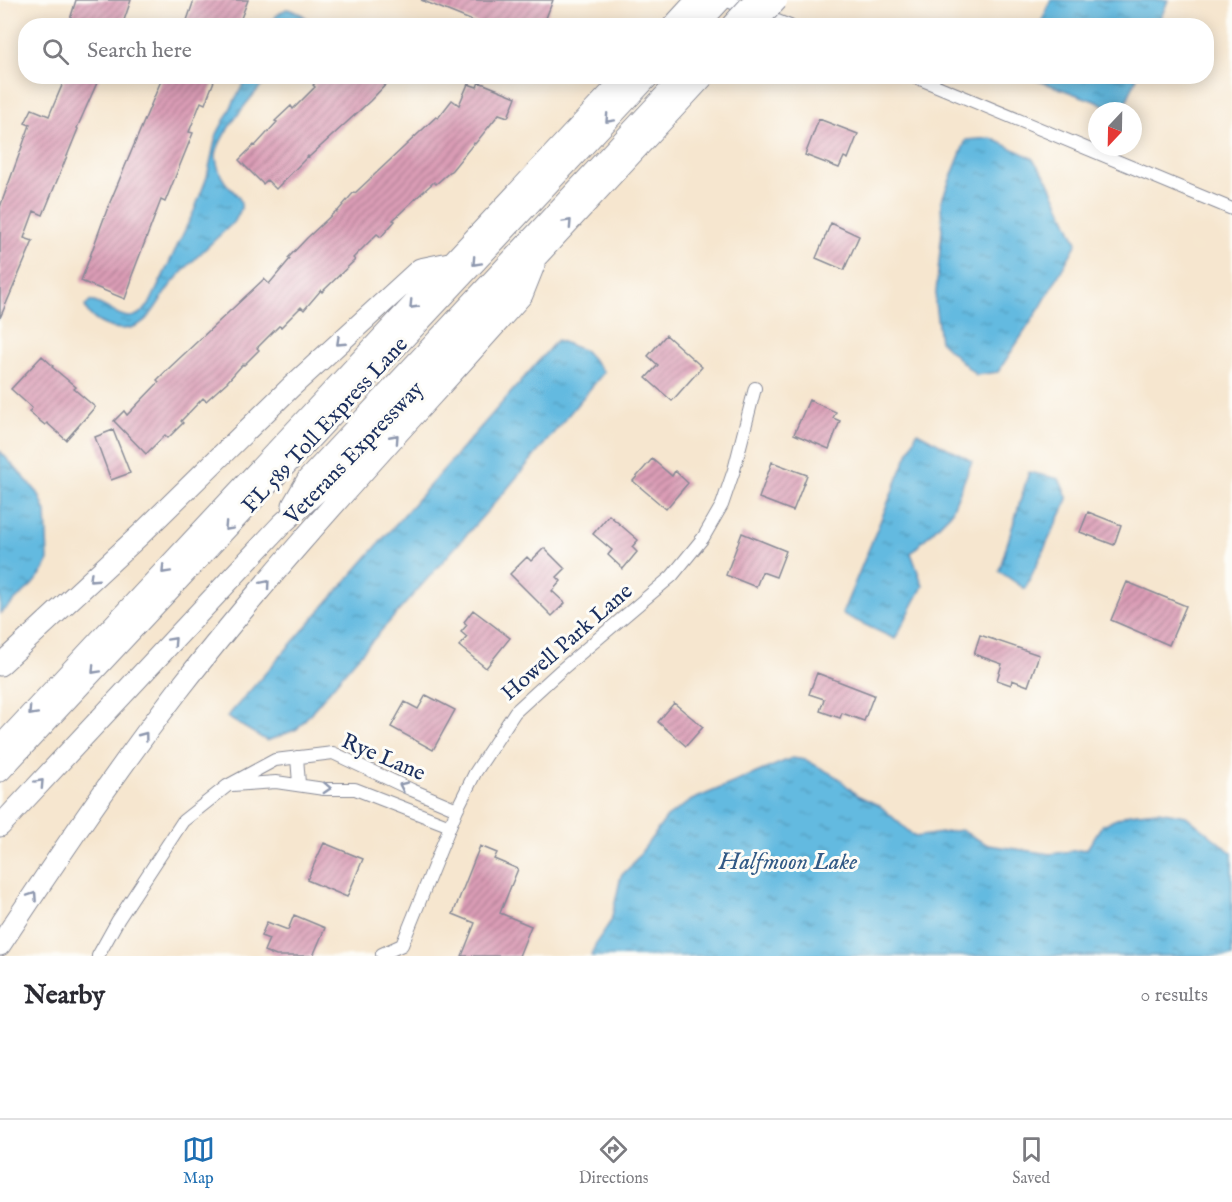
<!DOCTYPE html>
<style>
:root{--surface:#fff;--page:#f7f7f7;--text:#2b2b33;--muted:#7c7c81;--line:#e1e1e2;--accent:#1f6fb2}
body{margin:0;font-family:"IM FELL English",serif;background:var(--page);color:var(--text)}
.compass{position:absolute;left:1088px;top:102px;width:54px;height:54px;border-radius:50%;background:var(--surface);box-shadow:0 3px 15px #0003;rotate:202deg}
.list{margin:0;padding:0;list-style:none}
h2{display:flex;justify-content:space-between;align-items:center;height:78px;margin:0;padding:0 24px;font-size:26px}
h2 small{font-size:20px;font-weight:400;color:var(--muted)}
.icon{flex:none;width:33px;height:33px;fill:none;stroke:currentColor;stroke-width:2;stroke-linecap:round;stroke-linejoin:round}
.map{position:relative;flex:none;width:1232px;height:956px;overflow:hidden}
.search{position:absolute;background:var(--surface);box-shadow:0 3px 15px #0003;left:18px;right:18px;top:18px;height:66px;display:flex;align-items:center;gap:15px;box-sizing:border-box;padding:0 21px;border-radius:24px;color:var(--muted);font-size:22px}
.sheet{height:162px;background:var(--surface)}
nav{display:flex;justify-content:space-around;align-items:center;box-sizing:border-box;height:84px;border-top:2px solid var(--line);background:var(--surface);font-size:16px;color:var(--muted)}
nav a{display:grid;justify-items:center;gap:3px}
nav .on{color:var(--accent)}
.map>svg:first-child{display:block}
.water{fill:url(#water-ripples);stroke:#3f749f;stroke-width:1.5}
.building{fill:url(#building-hatch)}
.lines{fill:none;stroke-linecap:round;stroke-linejoin:round}
.minor-casing{stroke:#888a96;stroke-width:14}
.motorway-casing{stroke:#888a96;stroke-width:23}
.minor{stroke:#fff;stroke-width:12}
.motorway{stroke:#fff;stroke-width:21}
.motorway-bridge-casing{stroke:#888a96;stroke-width:23;stroke-linecap:butt}
.motorway-bridge{stroke:#fff;stroke-width:21}
.oneway{stroke:#8d97ae}
.labels{text-anchor:middle;stroke-width:6;stroke-linejoin:round;paint-order:stroke}
.street-label{font-size:22px;fill:#1b2f5e;stroke:#fdfcf7}
.water-label{font-size:24px;font-style:italic;fill:#315985;stroke:#fdfcf7}
</style>
<div class="map">
<svg width="1232" height="956" viewBox="0 0 1232 956">
<defs>
<pattern id="water-ripples" width="26" height="14" patternUnits="userSpaceOnUse" patternTransform="scale(1.5)"><rect width="26" height="14" fill="#63bae0"/><path d="M2 4q2-2 4 0t4 0M15 11q2-2 4 0t4 0" fill="none" stroke="#5198b9"/></pattern>
<pattern id="building-hatch" width="6" height="6" patternUnits="userSpaceOnUse" patternTransform="scale(1.5)"><rect width="6" height="6" fill="#da9cb5"/><path d="M-1 1l2-2M0 6l6-6M5 7l2-2" fill="none" stroke="#b08096"/></pattern>
</defs>
<rect width="100%" height="100%" fill="#fdfcf7"/>
<filter id="ink" filterUnits="userSpaceOnUse"><feTurbulence type="fractalNoise" baseFrequency=".0167" numOctaves="2"/><feDisplacementMap in="SourceGraphic" scale="12" xChannelSelector="R" yChannelSelector="G"/><feConvolveMatrix kernelMatrix="1 2 1 2 8 2 1 2 1" color-interpolation-filters="sRGB"/></filter>
<filter id="wash" filterUnits="userSpaceOnUse"><feTurbulence type="fractalNoise" baseFrequency=".008" numOctaves="4" result="noise"/><feDisplacementMap in="SourceGraphic" scale="24" xChannelSelector="R" yChannelSelector="G"/><feGaussianBlur stdDeviation="1.35" result="paint"/><feColorMatrix in="noise" values="0 0 0 0 0 0 0 0 0 0 0 0 0 0 0 0 0 1.4 0 .05"/><feComposite in="paint" operator="in"/></filter>
<g filter="url(#wash)">
<rect width="100%" height="100%" fill="#f6e6cf"/>
<path class="water" d="M1051 0H1168L1158 25H1040Z
M286 9C296 10 307 16 312 25H272L276 16Z
M247 77H270C256 91 217 136 216 156 216 164 220 175 225 182 230 190 243 196 241 208 240 212 237 217 235 221 215 240 193 259 175 280 161 294 155 317 136 326 119 334 91 324 85 306L91 301C116 308 127 331 149 305L194 211 207 177 216 136Z
M1028 77H1137L1122 111Z
M991 138 1032 158 1048 180 1077 243 1040 308 998 372 976 375 940 341 935 303 942 230 941 202 966 140Z
M557 340 585 351 604 372 507 489 350 666 297 729 267 741 227 717Z
M917 432 972 461 951 513 911 553 923 586 895 639 842 614Z
M0 451 38 493 46 512 48 560 44 570 32 585 0 614Z
M1029 472 1059 479 1068 499 1025 589 999 571Z
M792 758 806 760 837 777 857 795 880 806 915 837 961 830 988 845 1050 854 1087 849 1102 825 1129 814 1158 811 1186 816 1232 853V956H591L596 943 611 921 621 876 631 866 667 817 692 800Z"/>
<g id="blocks">
<path class="building" d="M76 0H131L122 26H68Z
M194 0H248L238 26H185Z
M421 0H553L543 26H485Z
M66 76H100L77 128 78 129 43 215 34 211 24 238 33 241 0 318V207L30 125 25 123 32 109 49 116Z
M163 76H216L205 104 201 102 189 132 193 133 165 202 161 200 131 278 132 279 125 299 81 281 108 207Z
M322 76H394L370 101 309 157 308 156 276 189 267 180 263 184 239 160 254 145 255 146 277 122 275 121 291 106 293 109 315 87 313 85Z
M479 82 516 97 508 117 499 114 475 144 474 143 452 170 436 184 434 182 414 200 393 220 395 221 381 237 377 234 353 258 355 260 322 292 321 290 304 310 301 307 281 327 279 326 257 348 259 350 244 365 243 364 227 382 206 401 203 398 181 421 183 423 168 438 165 435 146 454 114 421 124 411 127 415 159 382 157 380 167 370 264 279 269 284 290 259 288 258 307 238 336 211 337 212 354 192 355 193 436 117 438 118 452 100 459 105 468 84 477 87Z
M819 119 858 134 848 159 844 157 839 168 805 155Z
M831 223 859 236 844 270 816 258Z
M666 335 702 367 672 401 646 378 658 365 648 356Z
M42 356 53 366 52 367 76 387 74 389 95 407 66 440 47 423 45 425 29 412 32 408 11 389Z
M809 400 836 412 833 418 840 421 829 449 794 434Z
M113 430 130 473 111 480 95 437Z
M652 459 672 476 675 471 688 483 666 509 633 481Z
M772 462 807 475 793 511 759 498Z
M1088 512 1121 525 1114 545 1080 532Z
M609 515 638 540 632 547 637 552 623 569 608 555 612 550 593 534Z
M742 533 786 551 776 577 762 572 756 587 726 575Z
M544 548 565 569 557 577 561 581 552 591 565 603 552 616 510 574 527 557 531 561Z
M1127 582 1186 606 1169 645 1111 620Z
M473 610 510 638 486 668 459 646 467 637 461 632 467 625 464 622Z
M980 635 1039 655 1028 686 1012 680 1011 685 997 680 1002 664 974 654Z
M817 673 874 695 864 721 842 713 840 718 820 711 824 699 809 694Z
M426 695 455 710 433 750 391 727 405 702 418 709Z
M674 703 703 727 686 746 658 722Z
M324 843 363 859 347 897 307 880Z
M480 846 497 853 494 859 518 869 500 913 531 926 519 956H462L475 923 453 914Z
M294 915 325 928 313 956H276L264 951 269 939 261 936 267 922 288 930Z"/>
</g>
</g>
<g filter="url(#ink)">
<use href="#blocks" fill-opacity="0" stroke="#888a96" stroke-width="1.5"/>
<g class="lines">
<defs>
<path id="minor" d="M725 0 790 26
M913 76 1232 209
M297 757 299 784
M232 785 276 782 324 789H355L450 826
M382 954 402 945 457 809 475 773 515 712 561 670 672 576 703 538 722 505 734 470 755 388
M98 956 118 920 183 821 227 786 275 760 333 753 412 790 457 809"/>
<path id="motorway" d="M673 26 697 0
M697 26 721 0
M293 505 308 479 683 76
M0 665 141 534 290 388 420 269 454 262
M0 747 626 76
M0 771 649 76
M0 826 282 524 329 481 704 76
M0 945C57 859 114 774 177 692 284 554 406 426 522 295L534 265"/>
</defs>
<use href="#minor" class="minor-casing"/>
<use href="#motorway" class="motorway-casing"/>
<use href="#minor" class="minor"/>
<use href="#motorway" class="motorway"/>
<defs>
<path id="motorway-bridge" d="M731 26 755 0
M753 26 777 0"/>
</defs>
<use href="#motorway-bridge" class="motorway-bridge-casing"/>
<use href="#motorway-bridge" class="motorway-bridge"/>
</g>
<defs><path id="oneway-chevron" d="M-2-3.5L2.5 0L-2 3.5" fill="none" stroke-width="1.6" stroke-linecap="round" stroke-linejoin="round" transform="scale(1.5)"/></defs>
<g class="oneway">
<use href="#oneway-chevron" transform="translate(609 119) rotate(133)"/>
<use href="#oneway-chevron" transform="translate(568 223) rotate(-47)"/>
<use href="#oneway-chevron" transform="translate(476 262) rotate(133)"/>
<use href="#oneway-chevron" transform="translate(413 305) rotate(134)"/>
<use href="#oneway-chevron" transform="translate(340 342) rotate(137)"/>
<use href="#oneway-chevron" transform="translate(395 438) rotate(-48)"/>
<use href="#oneway-chevron" transform="translate(228 527) rotate(133)"/>
<use href="#oneway-chevron" transform="translate(165 570) rotate(133)"/>
<use href="#oneway-chevron" transform="translate(93 578) rotate(137)"/>
<use href="#oneway-chevron" transform="translate(266 584) rotate(-49)"/>
<use href="#oneway-chevron" transform="translate(173 641) rotate(-47)"/>
<use href="#oneway-chevron" transform="translate(95 670) rotate(133)"/>
<use href="#oneway-chevron" transform="translate(32 712) rotate(133)"/>
<use href="#oneway-chevron" transform="translate(144 736) rotate(-53)"/>
<use href="#oneway-chevron" transform="translate(40 783) rotate(-47)"/>
<use href="#oneway-chevron" transform="translate(403 786) rotate(-155)"/>
<use href="#oneway-chevron" transform="translate(327 788) rotate(3)"/>
<use href="#oneway-chevron" transform="translate(33 896) rotate(-56)"/>
</g>
</g>
<g class="labels">
<g class="street-label">
<text transform="translate(324 424) rotate(-47)" y="8">FL 589 Toll Express Lane</text>
<text transform="translate(353 452) rotate(-46)" y="8">Veterans Expressway</text>
<text transform="translate(566 641) rotate(-41)" y="8">Howell Park Lane</text>
<text transform="translate(384 756) rotate(23)" y="8">Rye Lane</text>
</g>
<g class="water-label">
<text x="788" y="869">Halfmoon Lake</text>
</g>
</g>
</svg>
<svg class="compass" viewBox="-18 -18 36 36"><path d="M0-13l5 13h-10z" fill="#e53935"/><path d="M0 13l5-13h-10z" fill="#7c7c81"/></svg>
<div class="search"><svg class="icon" aria-label="search" viewBox="0 0 24 24"><circle cx="10" cy="10" r="6"/><path d="M15 15l6 6"/></svg>Search here</div>
</div>
<section class="sheet">
<h2>Nearby<small>0 results</small></h2>
<ul class="list">
</ul>
</section>
<nav>
<a class="on"><svg class="icon" aria-label="map" viewBox="0 0 24 24"><path d="M3 6l6-2 6 2 6-2v14l-6 2-6-2-6 2zM9 4v14M15 6v14"/></svg>Map</a>
<a><svg class="icon" aria-label="directions" viewBox="0 0 24 24"><path d="M12 3l9 9-9 9-9-9zM9 14v-3h6M13 9l2 2-2 2"/></svg>Directions</a>
<a><svg class="icon" aria-label="saved" viewBox="0 0 24 24"><path d="M7 4h10v16l-5-4-5 4z"/></svg>Saved</a>
</nav>
